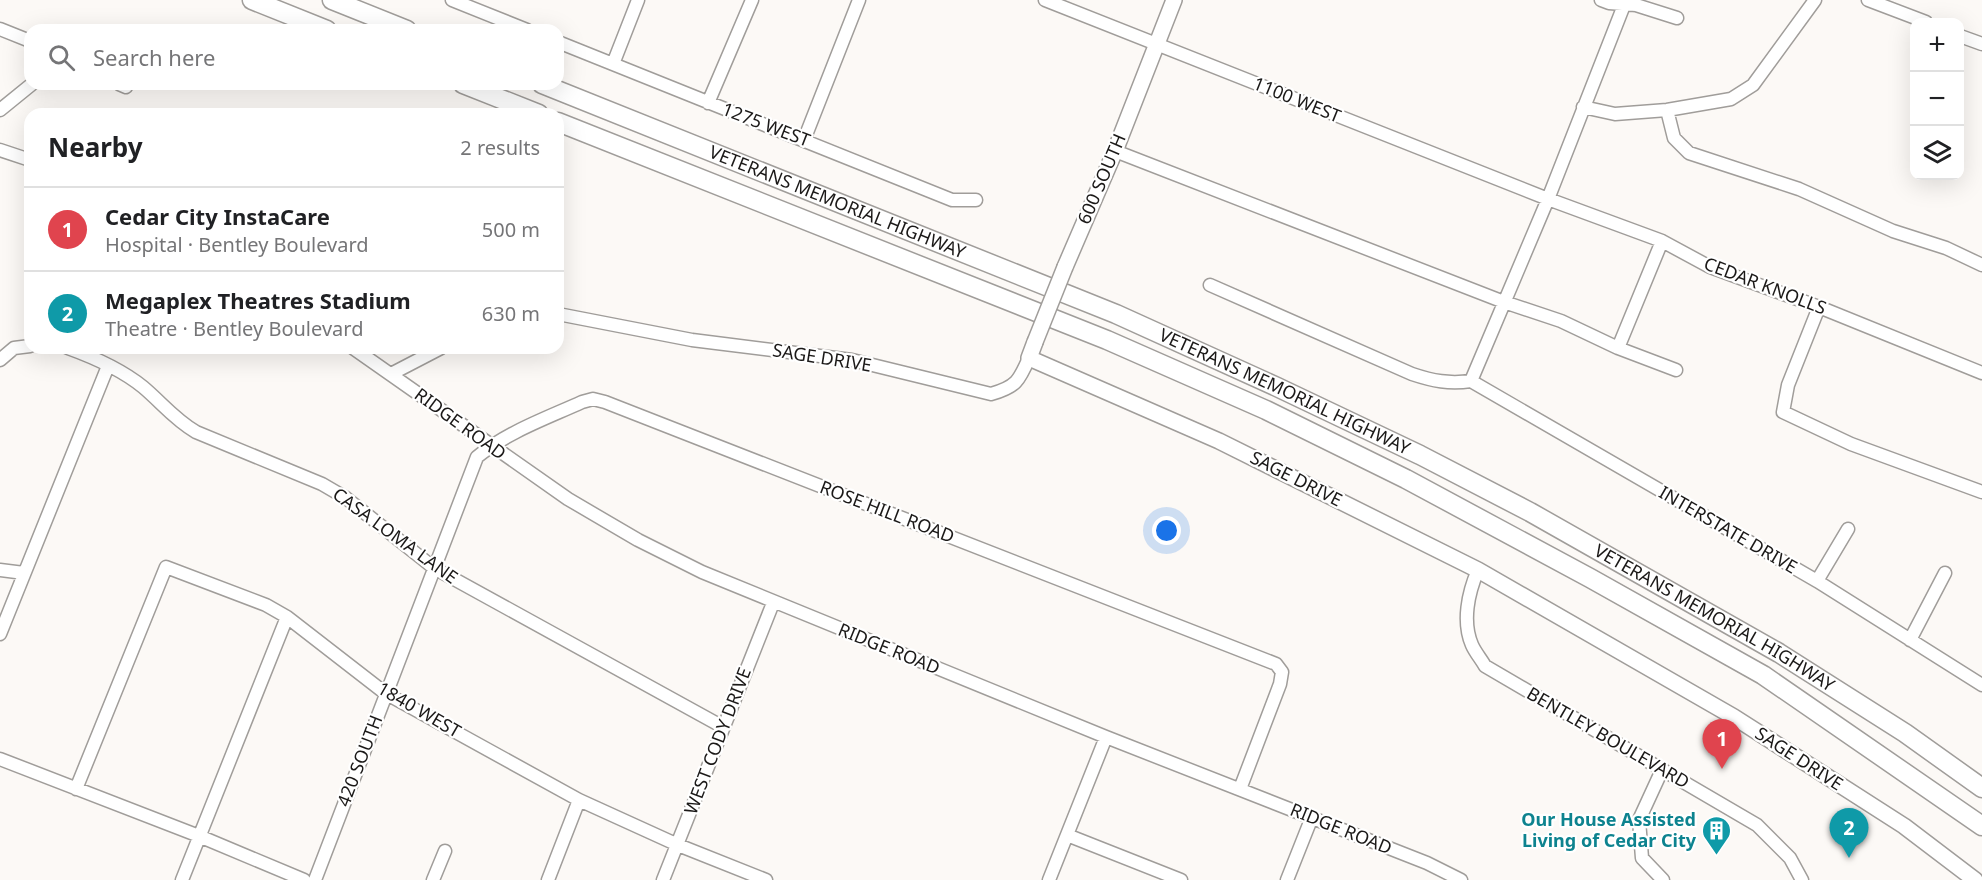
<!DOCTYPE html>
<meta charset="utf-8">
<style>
:root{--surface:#fff;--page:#f6f6f6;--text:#202124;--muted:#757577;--line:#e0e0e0;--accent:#d93025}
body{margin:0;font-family:"Noto Sans",sans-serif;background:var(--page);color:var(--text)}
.controls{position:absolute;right:18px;top:18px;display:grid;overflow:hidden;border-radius:12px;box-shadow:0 6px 24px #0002}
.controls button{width:54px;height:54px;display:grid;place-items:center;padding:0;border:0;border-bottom:2px solid var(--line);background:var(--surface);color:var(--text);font:30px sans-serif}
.you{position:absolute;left:1167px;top:531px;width:21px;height:21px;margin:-15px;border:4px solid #fff;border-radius:50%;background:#1a73e8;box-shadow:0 0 0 9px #1a73e833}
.badge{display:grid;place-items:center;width:39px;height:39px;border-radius:50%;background:var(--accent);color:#fff;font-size:20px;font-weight:700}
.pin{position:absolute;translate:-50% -50px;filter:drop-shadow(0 2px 3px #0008)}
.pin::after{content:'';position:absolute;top:32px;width:21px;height:18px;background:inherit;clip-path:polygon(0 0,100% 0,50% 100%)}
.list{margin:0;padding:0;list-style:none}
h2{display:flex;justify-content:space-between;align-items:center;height:78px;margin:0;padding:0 24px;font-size:26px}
h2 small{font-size:20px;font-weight:400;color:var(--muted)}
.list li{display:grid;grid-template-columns:39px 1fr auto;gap:18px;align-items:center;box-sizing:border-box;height:84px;padding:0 24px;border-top:2px solid var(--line)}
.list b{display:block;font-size:22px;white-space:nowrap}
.list p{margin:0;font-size:20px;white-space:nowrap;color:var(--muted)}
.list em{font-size:20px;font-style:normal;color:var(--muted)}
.icon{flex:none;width:33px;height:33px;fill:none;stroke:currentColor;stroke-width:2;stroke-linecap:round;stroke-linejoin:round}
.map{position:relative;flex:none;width:1982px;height:880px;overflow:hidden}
.search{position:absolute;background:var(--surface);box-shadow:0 6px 24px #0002;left:24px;top:24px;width:540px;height:66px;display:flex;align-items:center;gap:15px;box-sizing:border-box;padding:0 21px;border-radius:18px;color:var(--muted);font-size:22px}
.panel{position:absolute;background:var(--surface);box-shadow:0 6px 24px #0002;left:24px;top:108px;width:540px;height:246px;border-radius:18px}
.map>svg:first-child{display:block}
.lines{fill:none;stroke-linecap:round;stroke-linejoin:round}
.minor-casing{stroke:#a09d9a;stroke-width:15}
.major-casing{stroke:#a09d9a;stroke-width:18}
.highway-casing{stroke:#a09d9a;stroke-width:21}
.minor{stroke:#fff;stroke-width:12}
.major{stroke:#fff;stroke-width:15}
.highway{stroke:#fff;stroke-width:18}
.major-bridge-casing{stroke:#a09d9a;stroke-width:18;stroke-linecap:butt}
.major-bridge{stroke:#fff;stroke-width:15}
.labels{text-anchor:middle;stroke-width:4.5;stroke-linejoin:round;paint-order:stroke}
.street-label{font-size:18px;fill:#1b1918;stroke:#fff}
.culture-label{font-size:18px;font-weight:bold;fill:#0d838f;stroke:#fff;text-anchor:end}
</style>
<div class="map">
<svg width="1982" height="880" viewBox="0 0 1982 880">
<rect width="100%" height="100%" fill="#fcf9f6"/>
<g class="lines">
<defs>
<path id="minor" d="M452 0 527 30
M1045 0 1548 199 1662 241 1710 267 1819 307 1982 373
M1601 0 1609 3 1636 5 1677 18
M1868 0 1926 22
M0 29 30 41
M1960 36 1982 44
M558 42 952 200H976
M613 64 638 0
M119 84 126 87
M708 103 752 0
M1583 107 1615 114 1667 110 1731 99 1753 85 1815 0
M0 110 32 84
M1667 110 1674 138 1689 153 1799 189 1893 231 1946 248 1982 265
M804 140 859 0
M0 150 30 160
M1115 151 1504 302 1561 321 1618 348 1676 370
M1210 285 1412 374C1433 381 1449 384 1471 381
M1819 307 1788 385 1783 412 1851 444 1982 492
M558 314 692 340 852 360 991 394C1016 387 1019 381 1029 358
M68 348C93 357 122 370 143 387 162 403 174 419 196 432L322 484 346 498 434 568 723 727
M353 348 568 499 638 540 702 572 1106 737 1427 863 1461 880
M1618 348 1662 241
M0 360 14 348 30 346
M391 374 441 348
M1471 381 1817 581 1982 685
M1471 381 1548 199 1626 0
M0 570 24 573
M1478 570C1468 593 1462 622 1472 645 1475 652 1481 659 1485 666L1757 825 1790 858 1802 880
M1817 581 1848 529
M0 634 108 366
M1910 640 1945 573
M0 759 199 836 304 880
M1662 770 1639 820 1642 858 1663 880
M76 789 166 567 266 605 287 617 385 693 579 800 678 845 766 880
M1067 835 1181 880
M182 880 287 617
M315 880 477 457C507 432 547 418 582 402L593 399 605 402 1276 664 1282 672 1280 684 1240 789
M433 880 445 851
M548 880 579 800
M663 880 773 603
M1049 880 1106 737
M1287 880 1312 817"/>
<path id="major" d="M1065 267 1115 151 1174 0
M1035 342 1029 358 1219 441 1478 570 1734 717 1904 826 1975 880"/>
<g id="highway">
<path d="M252 0 327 30"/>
<path d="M332 0 407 30"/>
<path d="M463 84 539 114"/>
<path id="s1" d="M542 84 1116 314 1277 387 1420 455 1530 512 1779 653 1905 733 1982 788"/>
<path d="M558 122 1107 340 1266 410 1406 479 1590 578 1763 675 1982 826"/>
</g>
</defs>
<use href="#minor" class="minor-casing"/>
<use href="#major" class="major-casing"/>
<use href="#highway" class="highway-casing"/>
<use href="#minor" class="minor"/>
<use href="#major" class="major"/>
<use href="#highway" class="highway"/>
<defs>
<path id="major-bridge" d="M1035 342 1065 267"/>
</defs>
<use href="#major-bridge" class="major-bridge-casing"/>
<use href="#major-bridge" class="major-bridge"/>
</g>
<defs>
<symbol id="building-pin" viewBox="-11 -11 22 30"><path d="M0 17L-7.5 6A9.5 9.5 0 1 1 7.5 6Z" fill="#0f9aa8" stroke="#fff"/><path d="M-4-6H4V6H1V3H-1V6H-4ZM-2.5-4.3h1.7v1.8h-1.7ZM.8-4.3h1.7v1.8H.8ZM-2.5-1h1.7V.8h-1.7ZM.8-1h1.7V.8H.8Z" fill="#fff"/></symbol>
</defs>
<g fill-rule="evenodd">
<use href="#building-pin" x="1700" y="814" width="33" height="45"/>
</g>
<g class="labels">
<g class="street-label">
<text transform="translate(1297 100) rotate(22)" y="6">1100 WEST</text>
<text transform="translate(766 125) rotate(21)" y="6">1275 WEST</text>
<text transform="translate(1102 179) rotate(-67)" y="6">600 SOUTH</text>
<text dy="6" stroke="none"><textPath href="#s1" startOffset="318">VETERANS MEMORIAL HIGHWAY</textPath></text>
<text transform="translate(1765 286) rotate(21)" y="6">CEDAR KNOLLS</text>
<text transform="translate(822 358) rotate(9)" y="6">SAGE DRIVE</text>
<text dy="6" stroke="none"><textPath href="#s1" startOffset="804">VETERANS MEMORIAL HIGHWAY</textPath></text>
<text transform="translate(460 424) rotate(36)" y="6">RIDGE ROAD</text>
<text transform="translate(1296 479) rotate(27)" y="6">SAGE DRIVE</text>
<text transform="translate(887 512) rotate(21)" y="6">ROSE HILL ROAD</text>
<text transform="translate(1728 530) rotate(30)" y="6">INTERSTATE DRIVE</text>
<text transform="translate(395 536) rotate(36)" y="6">CASA LOMA LANE</text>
<text dy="6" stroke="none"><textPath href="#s1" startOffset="1290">VETERANS MEMORIAL HIGHWAY</textPath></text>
<text transform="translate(889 649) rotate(22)" y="6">RIDGE ROAD</text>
<text transform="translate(419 710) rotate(30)" y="6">1840 WEST</text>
<text transform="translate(1608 738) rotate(30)" y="6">BENTLEY BOULEVARD</text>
<text transform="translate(718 741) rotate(-69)" y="6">WEST CODY DRIVE</text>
<text transform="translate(1799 759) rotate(33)" y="6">SAGE DRIVE</text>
<text transform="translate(360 761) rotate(-69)" y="6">420 SOUTH</text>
<text transform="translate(1341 829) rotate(22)" y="6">RIDGE ROAD</text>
</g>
<g class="culture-label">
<text x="1696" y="826">Our House Assisted<tspan x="1696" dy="21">Living of Cedar City</tspan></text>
</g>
</g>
</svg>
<div class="controls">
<button>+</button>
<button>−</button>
<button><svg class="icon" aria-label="layers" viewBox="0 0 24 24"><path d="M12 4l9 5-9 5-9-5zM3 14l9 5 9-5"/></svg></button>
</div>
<div class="you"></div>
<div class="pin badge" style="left:1722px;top:769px;background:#e0444e">1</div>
<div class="pin badge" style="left:1849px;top:858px;background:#0f9aa8">2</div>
<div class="search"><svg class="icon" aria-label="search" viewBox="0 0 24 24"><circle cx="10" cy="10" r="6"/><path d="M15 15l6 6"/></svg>Search here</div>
<section class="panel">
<h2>Nearby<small>2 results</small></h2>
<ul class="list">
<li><span class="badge" style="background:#e0444e">1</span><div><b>Cedar City InstaCare</b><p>Hospital · Bentley Boulevard</p></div><em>500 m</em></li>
<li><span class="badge" style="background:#0f9aa8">2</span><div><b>Megaplex Theatres Stadium</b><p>Theatre · Bentley Boulevard</p></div><em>630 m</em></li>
</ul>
</section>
</div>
